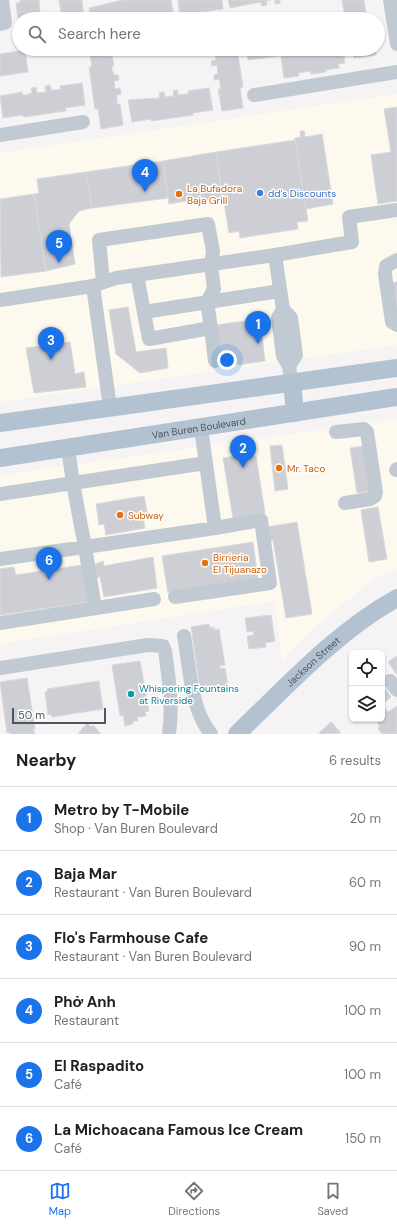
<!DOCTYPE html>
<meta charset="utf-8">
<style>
:root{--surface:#fff;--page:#f2f2f2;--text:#202124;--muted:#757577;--line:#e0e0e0;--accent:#1a73e8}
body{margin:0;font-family:"DM Sans",sans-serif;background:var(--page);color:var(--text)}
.controls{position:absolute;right:12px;bottom:12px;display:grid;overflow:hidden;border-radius:6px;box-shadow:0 1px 3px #0004}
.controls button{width:36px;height:36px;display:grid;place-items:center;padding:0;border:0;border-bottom:1px solid var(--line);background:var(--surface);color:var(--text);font:20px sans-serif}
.scale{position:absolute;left:12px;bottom:10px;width:94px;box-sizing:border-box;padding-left:4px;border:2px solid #4a5661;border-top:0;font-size:11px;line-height:14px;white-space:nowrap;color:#4a5661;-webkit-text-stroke:3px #fff;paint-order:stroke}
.you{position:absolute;left:227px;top:360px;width:14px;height:14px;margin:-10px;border:3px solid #fff;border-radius:50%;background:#1a73e8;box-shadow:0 0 0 6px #1a73e833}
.badge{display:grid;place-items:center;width:26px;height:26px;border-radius:50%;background:var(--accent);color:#fff;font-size:13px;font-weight:700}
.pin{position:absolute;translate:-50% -33px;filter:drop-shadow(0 1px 2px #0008)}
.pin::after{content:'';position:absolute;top:21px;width:14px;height:12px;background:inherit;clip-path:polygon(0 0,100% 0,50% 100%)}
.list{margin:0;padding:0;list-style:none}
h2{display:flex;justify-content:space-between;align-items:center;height:52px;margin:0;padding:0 16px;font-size:17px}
h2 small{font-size:13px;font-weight:400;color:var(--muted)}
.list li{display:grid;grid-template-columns:26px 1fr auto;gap:12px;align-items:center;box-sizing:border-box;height:64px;padding:0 16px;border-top:1px solid var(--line)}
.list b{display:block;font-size:15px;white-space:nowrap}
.list p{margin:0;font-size:13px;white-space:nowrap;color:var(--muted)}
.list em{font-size:13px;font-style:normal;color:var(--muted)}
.icon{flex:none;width:22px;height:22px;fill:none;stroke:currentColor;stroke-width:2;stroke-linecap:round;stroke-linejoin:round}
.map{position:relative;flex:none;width:397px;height:734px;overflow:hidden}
.search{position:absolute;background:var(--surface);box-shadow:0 1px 3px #0004;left:12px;right:12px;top:12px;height:44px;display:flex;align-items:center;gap:10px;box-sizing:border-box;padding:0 14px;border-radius:22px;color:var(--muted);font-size:15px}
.sheet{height:436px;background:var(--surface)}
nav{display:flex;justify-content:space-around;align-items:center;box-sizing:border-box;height:56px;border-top:1px solid var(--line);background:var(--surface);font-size:11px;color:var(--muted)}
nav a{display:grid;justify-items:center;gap:2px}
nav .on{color:var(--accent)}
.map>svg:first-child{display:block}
.commercial{fill:#fdf9ef}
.building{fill:#cdcfd5;stroke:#d7d9de}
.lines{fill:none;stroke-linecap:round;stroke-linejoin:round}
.minor{stroke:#c1cad2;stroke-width:14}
.major{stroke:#b3c2d1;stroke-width:18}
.shop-dot{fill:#3f7fe0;stroke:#fff;stroke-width:1.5}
.food-dot{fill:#e8710a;stroke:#fff;stroke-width:1.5}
.culture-dot{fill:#0f9aa8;stroke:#fff;stroke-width:1.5}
.labels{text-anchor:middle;stroke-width:3;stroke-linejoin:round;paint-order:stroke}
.food-label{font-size:10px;fill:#c56008;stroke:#fff;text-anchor:start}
.shop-label{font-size:10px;fill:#366cbe;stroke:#fff;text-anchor:start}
.street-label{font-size:10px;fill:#4a5661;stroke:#fff}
.culture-label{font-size:10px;fill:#0d838f;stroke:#fff;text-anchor:start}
</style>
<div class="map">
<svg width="397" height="734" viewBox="0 0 397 734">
<rect width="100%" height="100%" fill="#f5f3f3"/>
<path class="commercial" d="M397 94V345L0 402V153Z
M397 419V569L376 577 316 626 293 648 282 663 275 601 0 644V475Z"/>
<path class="building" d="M20 0H39L40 13H43L44 19 18 18 16 3H20Z
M59 0H82L84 19H62Z
M123 0H171L174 17 162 19H91L89 8Z
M178 0H222L223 9 180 15Z
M228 0H271L266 1 267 5 262 6 261 2 230 8Z
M275 0H280V3L275 4Z
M342 0H364L366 13H369L370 19 345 18Z
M89 49H111L114 66H112V70L114 75H118L119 80 114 81 115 89 120 88 121 94 117 95V104H120L123 125 101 129 98 109H95L89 67H92Z
M213 49H237L243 87 240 88 243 108 222 111 218 89H221L219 79 214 80V75L218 74 217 65 212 66 211 61 216 60 215 50Z
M246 49H278L279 56 248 60Z
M298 49H304V53L321 50V49H343L345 63 338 64 339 68 326 70V72L311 74 310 71 298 73 299 76 284 78 281 56 299 54Z
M352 49H375L376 55 354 58Z
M25 50 28 72 0 76V54Z
M82 83 85 105 65 108 66 111 24 117 23 115 3 118 0 96 22 92 23 95H26L32 93 31 88 36 87 37 93 46 92 45 86 50 85 51 90H57L61 89 60 86Z
M209 88 213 110 193 113V115L151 121V119L132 122 128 100 160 98 159 93 164 92 165 97 174 96 173 91 178 90V95L188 94V91Z
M397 107V201L378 204 371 155 391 152 384 109Z
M300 131H304L305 137 322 134 333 204 306 209 295 140V138L301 137Z
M295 140 308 221 297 222 298 229 240 238 239 231 229 233 216 152Z
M216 152 222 198 192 203 191 200 169 204 163 161Z
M163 161 168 198 92 208 86 172Z
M86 172 92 208 79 211 69 224 75 264 46 271 34 194 39 193 37 179Z
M34 194 46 271 1 277 0 199Z
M397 282V321L386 284Z
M128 307 136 352 166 348 168 368 140 373 116 354 109 310Z
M260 319 265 361 237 365 236 360 221 362 216 325Z
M70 342 75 374 84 372 86 387 34 393 26 348Z
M282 445 288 489 275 491 270 446Z
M363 446 370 491 357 493 350 448Z
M250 454 251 458 256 456 265 513 233 518 223 458Z
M144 496 148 516 143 517 145 528 106 535 104 524 99 525 96 504Z
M378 507 387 559 369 562 361 510Z
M297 522 312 614 286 618 273 540 269 541 267 527Z
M253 542 258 579 168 593 162 556Z
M153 557 157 588 104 597 100 577 95 578 93 565 103 561 104 566Z
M82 565 87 602 0 615V569L14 567 16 575Z
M271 615 275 641 265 643 266 647 249 649 247 636 254 635 253 631 247 632 245 618Z
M209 624 210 628 214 627V630L219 629 225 665 220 666V669L225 668 228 687 200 690 191 627Z
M397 656V675L388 662Z
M140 661 149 711 145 712 146 716 137 717 138 721H133V724L125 726 123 715 120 716 112 665Z
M27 678 35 729H33L35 734H10V732L7 733 0 682Z
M99 681 103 709 52 717 51 714 48 715 45 692 48 691 47 689Z
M383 686 391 697 382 704V687Z
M382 704 388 712 397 706V734H382L378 728 380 726 375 719H382Z
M331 722 341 733 320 734 319 733Z
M87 723 91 727 93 725 101 734H78Z"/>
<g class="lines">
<path class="minor" d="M390 0 397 44
M0 24 5 23 2 0
M254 95 397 72
M0 135 83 122
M275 255 352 242 349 217 397 210
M397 260 386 266 385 274 392 322 397 325
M103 282 99 240 208 224 213 251 211 265 214 289 207 302 211 328 149 339 137 275
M93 286 110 407
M0 300 93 286 116 278 275 255 283 309 291 318 296 355 289 366
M283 309 278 318 283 356 289 366 290 373
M144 312 280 291
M211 328 215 361
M336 432 364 429 367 432 376 492 375 496 370 499 345 503
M396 470 397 469
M0 494 206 463
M0 559 85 547 73 483 68 448
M175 597 270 583 261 520 215 528
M95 608 85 547 215 528 201 428
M0 623 154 599
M184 636C190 668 190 708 211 734
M0 668 148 645 163 646 165 651C169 679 173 706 169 734
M390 681 397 690"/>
<g class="major">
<path d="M292 382 295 413"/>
<path d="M0 423 397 368"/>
<path id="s1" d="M0 458 397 397"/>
<path id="s2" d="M237 734C287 686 336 632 397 598"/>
</g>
</g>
<circle class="shop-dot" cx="260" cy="193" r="4"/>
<g class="food-dot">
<circle cx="179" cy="194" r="4"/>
<circle cx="279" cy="468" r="4"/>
<circle cx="120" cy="515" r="4"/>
<circle cx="205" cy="563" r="4"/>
</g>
<circle class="culture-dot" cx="131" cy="694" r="4"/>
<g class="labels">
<g class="food-label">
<text x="187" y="192">La Bufadora<tspan x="187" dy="12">Baja Grill</tspan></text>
<text x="287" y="472">Mr. Taco</text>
<text x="128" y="519">Subway</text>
<text x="213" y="561">Birrieria<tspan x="213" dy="12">El Tijuanazo</tspan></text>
</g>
<g class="shop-label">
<text x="268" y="197">dd's Discounts</text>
</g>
<g class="street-label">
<text dy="4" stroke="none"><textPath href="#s1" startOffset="201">Van Buren Boulevard</textPath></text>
<text dy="4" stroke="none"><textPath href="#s2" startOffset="105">Jackson Street</textPath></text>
</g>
<g class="culture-label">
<text x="139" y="692">Whispering Fountains<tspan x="139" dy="12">at Riverside</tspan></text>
</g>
</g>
</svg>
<div class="controls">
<button><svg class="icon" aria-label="locate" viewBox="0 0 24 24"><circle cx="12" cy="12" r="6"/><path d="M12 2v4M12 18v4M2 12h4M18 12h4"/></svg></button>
<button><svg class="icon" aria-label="layers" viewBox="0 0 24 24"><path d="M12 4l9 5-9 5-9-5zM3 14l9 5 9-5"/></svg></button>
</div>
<div class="scale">50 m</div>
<div class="you"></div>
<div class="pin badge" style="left:258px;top:344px">1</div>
<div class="pin badge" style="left:243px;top:468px">2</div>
<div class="pin badge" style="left:51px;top:360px">3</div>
<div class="pin badge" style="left:145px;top:192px">4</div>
<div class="pin badge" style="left:59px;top:263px">5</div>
<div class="pin badge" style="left:49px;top:580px">6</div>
<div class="search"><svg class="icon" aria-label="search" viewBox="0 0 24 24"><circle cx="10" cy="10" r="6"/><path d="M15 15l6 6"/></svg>Search here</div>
</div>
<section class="sheet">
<h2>Nearby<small>6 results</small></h2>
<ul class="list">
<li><span class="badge">1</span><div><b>Metro by T-Mobile</b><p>Shop · Van Buren Boulevard</p></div><em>20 m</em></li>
<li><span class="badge">2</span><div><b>Baja Mar</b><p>Restaurant · Van Buren Boulevard</p></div><em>60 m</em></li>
<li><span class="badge">3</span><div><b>Flo's Farmhouse Cafe</b><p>Restaurant · Van Buren Boulevard</p></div><em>90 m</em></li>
<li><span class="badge">4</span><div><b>Phở Anh</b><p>Restaurant</p></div><em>100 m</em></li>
<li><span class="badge">5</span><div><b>El Raspadito</b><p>Café</p></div><em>100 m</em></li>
<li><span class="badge">6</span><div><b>La Michoacana Famous Ice Cream</b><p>Café</p></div><em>150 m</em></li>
</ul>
</section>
<nav>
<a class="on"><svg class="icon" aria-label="map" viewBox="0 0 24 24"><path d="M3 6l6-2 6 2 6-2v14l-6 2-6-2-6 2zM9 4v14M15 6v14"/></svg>Map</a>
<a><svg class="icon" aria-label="directions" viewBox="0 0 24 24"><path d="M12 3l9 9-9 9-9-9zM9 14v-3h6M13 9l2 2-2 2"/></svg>Directions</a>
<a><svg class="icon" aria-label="saved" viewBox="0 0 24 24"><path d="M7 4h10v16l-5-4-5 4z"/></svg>Saved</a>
</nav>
